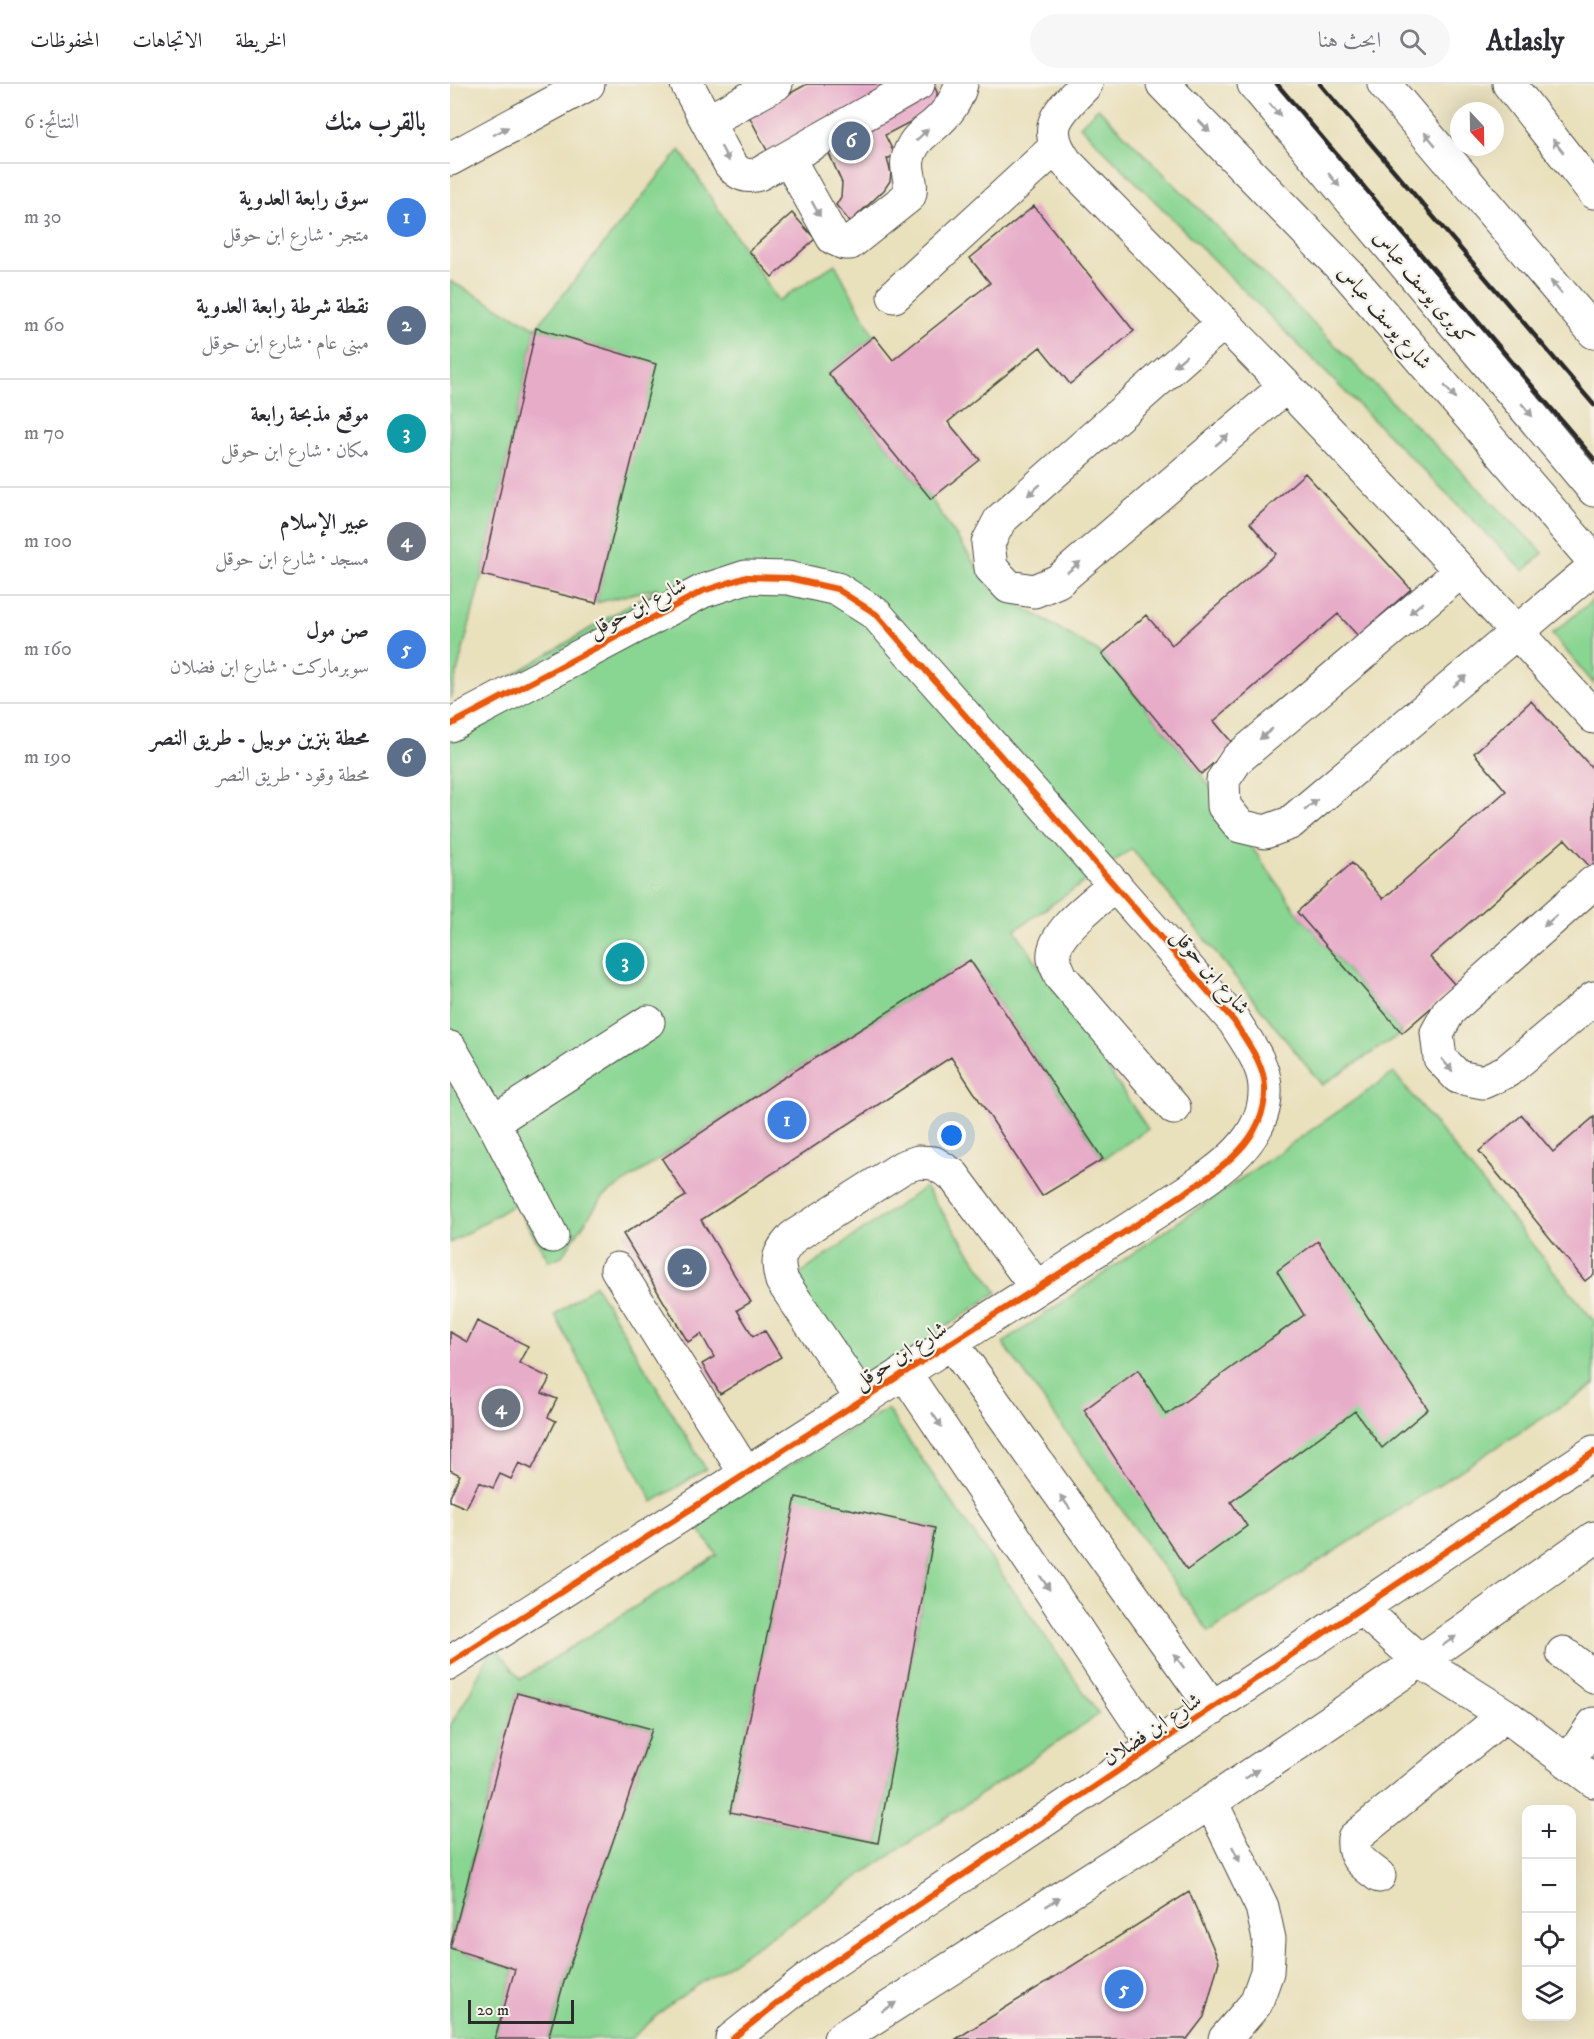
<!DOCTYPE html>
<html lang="ar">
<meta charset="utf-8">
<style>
:root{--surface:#fff;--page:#f7f7f7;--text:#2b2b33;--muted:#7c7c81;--line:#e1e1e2;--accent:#d1495b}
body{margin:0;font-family:"IM FELL DW Pica",Amiri,serif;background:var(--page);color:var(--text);direction:rtl}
.controls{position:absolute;right:18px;bottom:18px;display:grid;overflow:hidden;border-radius:12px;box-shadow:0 6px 24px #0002}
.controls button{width:54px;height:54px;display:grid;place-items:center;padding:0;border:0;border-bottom:2px solid var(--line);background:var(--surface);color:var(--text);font:30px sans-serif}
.compass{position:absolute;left:1000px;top:18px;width:54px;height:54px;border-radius:50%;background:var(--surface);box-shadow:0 6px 24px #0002;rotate:158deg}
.scale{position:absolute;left:18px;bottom:15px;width:106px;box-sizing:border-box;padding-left:6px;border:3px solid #2b2b2b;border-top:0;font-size:16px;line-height:21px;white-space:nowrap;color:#2b2b2b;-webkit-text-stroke:4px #f7f3e8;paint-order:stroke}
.you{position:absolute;left:502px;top:1052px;width:21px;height:21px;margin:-15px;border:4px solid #fff;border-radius:50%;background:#1a73e8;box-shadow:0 0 0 9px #1a73e833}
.badge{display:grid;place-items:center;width:39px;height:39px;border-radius:50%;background:var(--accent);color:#fff;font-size:20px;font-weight:700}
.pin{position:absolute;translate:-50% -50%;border:3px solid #fff;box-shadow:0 2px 6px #0006}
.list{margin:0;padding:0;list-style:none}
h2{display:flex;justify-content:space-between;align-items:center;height:78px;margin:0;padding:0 24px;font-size:26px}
h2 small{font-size:20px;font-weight:400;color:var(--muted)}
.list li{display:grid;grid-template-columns:39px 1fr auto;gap:18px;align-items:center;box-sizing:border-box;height:108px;padding:0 24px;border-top:2px solid var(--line)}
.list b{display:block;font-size:22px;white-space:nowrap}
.list p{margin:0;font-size:20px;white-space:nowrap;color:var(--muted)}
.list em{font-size:20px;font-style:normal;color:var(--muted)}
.icon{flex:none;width:33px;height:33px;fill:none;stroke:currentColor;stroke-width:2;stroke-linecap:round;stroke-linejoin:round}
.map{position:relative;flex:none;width:1144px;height:1955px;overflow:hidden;direction:ltr}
header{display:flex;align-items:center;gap:36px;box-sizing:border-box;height:84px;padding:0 30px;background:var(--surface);border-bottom:2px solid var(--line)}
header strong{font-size:28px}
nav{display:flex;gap:33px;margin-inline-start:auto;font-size:21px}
.search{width:420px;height:54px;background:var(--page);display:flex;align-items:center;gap:15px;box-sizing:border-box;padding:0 21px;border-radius:33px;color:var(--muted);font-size:22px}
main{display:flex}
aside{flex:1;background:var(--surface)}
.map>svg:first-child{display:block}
.green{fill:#89d592;stroke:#5a805e;stroke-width:1.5;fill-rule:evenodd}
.building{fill:#e7acc8}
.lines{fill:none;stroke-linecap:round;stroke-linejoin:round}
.minor-casing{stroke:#484641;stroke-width:35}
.major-casing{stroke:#484641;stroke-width:35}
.highway-casing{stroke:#484641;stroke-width:35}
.minor{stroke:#fff;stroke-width:33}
.major{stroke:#fff;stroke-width:33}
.highway{stroke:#fff;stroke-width:33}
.rail{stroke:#2b2b2b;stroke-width:4.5}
.cycleway-casing{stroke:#f7f3e8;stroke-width:10}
.cycleway{stroke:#e8590c;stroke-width:6}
.oneway{fill:#a0a0a0}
.labels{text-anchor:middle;stroke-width:4.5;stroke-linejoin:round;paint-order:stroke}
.street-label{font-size:21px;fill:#2b2b2b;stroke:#f7f3e8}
</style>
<header>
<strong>Atlasly</strong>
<div class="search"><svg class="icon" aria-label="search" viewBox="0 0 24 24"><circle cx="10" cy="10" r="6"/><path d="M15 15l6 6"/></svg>ابحث هنا</div>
<nav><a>الخريطة</a><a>الاتجاهات</a><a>المحفوظات</a></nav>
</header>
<main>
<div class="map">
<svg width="1144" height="1955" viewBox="0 0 1144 1955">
<rect width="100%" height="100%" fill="#f7f3e8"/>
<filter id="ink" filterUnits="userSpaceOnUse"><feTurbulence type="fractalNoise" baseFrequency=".0167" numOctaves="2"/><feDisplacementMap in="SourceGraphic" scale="12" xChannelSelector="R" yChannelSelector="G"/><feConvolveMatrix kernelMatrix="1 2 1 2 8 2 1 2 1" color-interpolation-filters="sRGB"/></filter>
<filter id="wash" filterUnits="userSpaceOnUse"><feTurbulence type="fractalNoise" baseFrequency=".008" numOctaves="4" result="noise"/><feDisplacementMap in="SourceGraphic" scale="24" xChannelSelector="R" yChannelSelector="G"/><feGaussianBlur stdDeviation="1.35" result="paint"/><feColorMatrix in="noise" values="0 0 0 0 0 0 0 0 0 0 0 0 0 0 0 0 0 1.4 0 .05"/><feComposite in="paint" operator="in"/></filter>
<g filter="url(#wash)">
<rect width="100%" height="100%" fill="#e9e0bc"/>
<path class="green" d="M648 24 1093 469 1074 487 630 42Z
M230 66 328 217 385 180 424 252 378 289 481 415 541 504 652 570 751 690 847 828 952 949 872 1001 682 765 565 846 698 1045 653 1075 520 876 327 998 152 1113 112 1172 99 1177 65 1120 0 1159V629L209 503 146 519 205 280 86 244 32 491 0 616V197L86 244Z
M1143 516 1144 517V600L1102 550Z
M944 989 1144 1237V1301L759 1548 553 1259Z
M475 1103 547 1208 415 1298 344 1194Z
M145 1201 256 1385 203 1418 105 1231Z
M437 1325 649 1630 219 1921 181 1955H98L114 1898 202 1645 67 1609 0 1861V1642L19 1610 43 1561 71 1595 267 1471 243 1437ZM346 1414 485 1444 428 1759 280 1728Z
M0 1864 65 1885 45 1955H0Z"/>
<g id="blocks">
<path class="building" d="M357 0H455L321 74 299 32Z
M483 0 487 8V16L479 28 435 51 445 71 437 75 441 89 440 97 434 106 400 138 386 121 391 113 392 99 374 58Z
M584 122 684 247 620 300 590 263 498 338 530 376 481 415 378 289 424 252 443 276 540 199 520 174Z
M342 129 365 155 322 193 299 167Z
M86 244 206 280 146 519 32 491Z
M855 389 961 505 908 552 888 530 764 637 784 661 751 690 652 570 696 531 722 561 826 470 800 439Z
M1081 617 1144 686V779L1140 783 1115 755 980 873 1006 902 952 949 847 828 902 779 933 815 1056 707 1024 669Z
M520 876 653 1075 592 1112 501 973 251 1136 301 1218 287 1226 303 1252 315 1247 331 1273 270 1310 252 1280 264 1273 251 1250 238 1258 173 1150 236 1112 212 1075 327 998Z
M1072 1031 1103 1068 1144 1033V1190L1135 1197 1029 1067Z
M868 1157 978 1325 932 1364 905 1327 781 1418 797 1442 737 1486 634 1326 688 1286 716 1331 854 1231 827 1187Z
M27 1237 78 1262 69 1279 100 1294 92 1309 107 1315 98 1333 106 1337 82 1385 69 1379 61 1395 50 1390 43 1404 29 1398 16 1424 0 1417V1413L10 1391 0 1386V1248L17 1258Z
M346 1413 485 1444 428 1759 280 1728Z
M67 1609 202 1645 114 1898 98 1955H45L65 1885 0 1864Z
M739 1808 769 1877 754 1933 737 1955H506Z"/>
</g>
</g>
<g filter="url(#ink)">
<use href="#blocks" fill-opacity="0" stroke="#484641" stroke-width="1.5"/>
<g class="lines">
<defs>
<path id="minor" d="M237 0 280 80C288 90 296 94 309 90L468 0
M636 0C610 28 589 41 616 78L836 302 1011 487 1144 633
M713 0 898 190 1144 477
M1059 0 1144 108
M258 37 326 0
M338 74 383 154 394 159H400L459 112C465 95 450 84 463 62 467 54 475 48 483 42 496 31 507 17 511 0
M444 212 606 63
M774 238 550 436 538 459 541 484 559 503 584 507 608 497 836 302
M1011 487 787 675 773 696 774 722 790 742 815 748 840 739 1144 483
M0 641 253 507 296 493 338 494 387 505 426 530 784 937C796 957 814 979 815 1003 818 1063 754 1095 712 1124L0 1579
M1144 798 999 927 987 949 990 974 1008 993 1033 998 1057 987 1144 914
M665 801C647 817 600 849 604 875 605 881 609 887 611 893L724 1024
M0 964 43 1038 102 1152
M43 1038 198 938
M167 1185 296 1390
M501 1258 763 1624
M454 1288 705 1663
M412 1315 332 1197C326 1175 328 1170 343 1153L453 1083 468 1078 484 1079 503 1091 586 1203
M912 1525 970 1577 1055 1631 1144 1697
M1113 1569 1144 1593
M1118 1678 1144 1640
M761 1718 812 1823 819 1855 817 1888 806 1919 775 1955
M929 1792C914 1780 902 1775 904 1754L1055 1631
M282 1955 362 1892 1144 1368
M390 1955 761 1718 970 1577 1144 1454"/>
<path id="major" d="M804 0 1144 406
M934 0 1144 248"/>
<path id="highway" d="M0 75 138 0"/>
</defs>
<use href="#minor" class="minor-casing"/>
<use href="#major" class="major-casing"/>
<use href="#highway" class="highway-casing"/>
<use href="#minor" class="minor"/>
<use href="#major" class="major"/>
<use href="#highway" class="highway"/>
<path class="rail" d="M827 0 1144 375
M870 0 1144 321"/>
<defs>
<path id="cycleway" d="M0 641 253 507 296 493 338 494 387 505 426 530 784 937C796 957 814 979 815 1003 818 1063 754 1095 712 1124L0 1579
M282 1955 362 1892 1144 1368"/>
</defs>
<use href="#cycleway" class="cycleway-casing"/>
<use href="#cycleway" class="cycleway"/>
</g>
<defs><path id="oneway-solid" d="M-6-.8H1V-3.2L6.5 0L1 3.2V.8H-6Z" transform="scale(1.5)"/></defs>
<g class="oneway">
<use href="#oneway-solid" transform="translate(825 26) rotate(50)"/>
<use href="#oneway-solid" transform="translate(754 42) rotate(46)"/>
<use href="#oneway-solid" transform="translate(51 47) rotate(-28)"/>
<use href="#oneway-solid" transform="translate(472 51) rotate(-43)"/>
<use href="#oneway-solid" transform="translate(980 55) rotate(-130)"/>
<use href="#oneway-solid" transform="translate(1108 62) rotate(-128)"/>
<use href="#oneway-solid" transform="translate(275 70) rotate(62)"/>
<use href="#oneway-solid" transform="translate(884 96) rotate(50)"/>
<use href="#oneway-solid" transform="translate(366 125) rotate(61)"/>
<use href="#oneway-solid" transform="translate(1106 203) rotate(-130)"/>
<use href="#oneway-solid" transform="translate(730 277) rotate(139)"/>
<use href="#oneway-solid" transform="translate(1000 308) rotate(50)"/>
<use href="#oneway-solid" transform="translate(1077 326) rotate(50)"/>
<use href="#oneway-solid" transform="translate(772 356) rotate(-40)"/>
<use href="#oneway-solid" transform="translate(584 406) rotate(139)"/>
<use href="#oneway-solid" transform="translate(624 483) rotate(-40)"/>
<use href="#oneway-solid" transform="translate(966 524) rotate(140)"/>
<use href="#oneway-solid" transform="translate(1010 597) rotate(-40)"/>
<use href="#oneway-solid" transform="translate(816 650) rotate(140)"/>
<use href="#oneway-solid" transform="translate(861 721) rotate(-40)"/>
<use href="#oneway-solid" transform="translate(1100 837) rotate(138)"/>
<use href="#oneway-solid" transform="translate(997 981) rotate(49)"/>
<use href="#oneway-solid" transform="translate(487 1336) rotate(56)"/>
<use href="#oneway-solid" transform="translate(615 1418) rotate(-126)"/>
<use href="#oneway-solid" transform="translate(595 1499) rotate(56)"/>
<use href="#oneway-solid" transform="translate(999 1557) rotate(-35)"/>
<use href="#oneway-solid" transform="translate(729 1577) rotate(-126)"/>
<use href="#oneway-solid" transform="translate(802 1690) rotate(-34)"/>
<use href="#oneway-solid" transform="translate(786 1770) rotate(64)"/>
<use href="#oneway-solid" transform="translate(603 1818) rotate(-32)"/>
<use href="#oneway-solid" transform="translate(439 1923) rotate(-32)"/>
</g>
</g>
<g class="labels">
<g class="street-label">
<text transform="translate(974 203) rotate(50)" y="7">كوبرى يوسف عباس</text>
<text transform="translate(935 233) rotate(49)" y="7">شارع يوسف عباس</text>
<text transform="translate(187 523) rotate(-27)" y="7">شارع ابن حوقل</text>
<text transform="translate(761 887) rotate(49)" y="7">شارع ابن حوقل</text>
<text transform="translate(450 1271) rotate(-33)" y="7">شارع ابن حوقل</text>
<text transform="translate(702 1645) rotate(-34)" y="7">شارع ابن فضلان</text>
</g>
</g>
</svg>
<div class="controls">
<button>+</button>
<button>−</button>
<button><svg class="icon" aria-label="locate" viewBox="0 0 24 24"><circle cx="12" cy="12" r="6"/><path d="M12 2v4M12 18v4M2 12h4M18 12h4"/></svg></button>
<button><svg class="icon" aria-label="layers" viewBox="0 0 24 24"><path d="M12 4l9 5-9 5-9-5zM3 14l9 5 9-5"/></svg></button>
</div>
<svg class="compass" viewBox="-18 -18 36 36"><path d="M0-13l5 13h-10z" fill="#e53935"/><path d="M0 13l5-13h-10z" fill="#7c7c81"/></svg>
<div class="scale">20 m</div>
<div class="you"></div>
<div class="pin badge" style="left:337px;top:1036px;background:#3f7fe0">1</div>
<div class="pin badge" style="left:237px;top:1184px;background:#5c6f8a">2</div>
<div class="pin badge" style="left:175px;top:878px;background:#0f9aa8">3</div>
<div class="pin badge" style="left:51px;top:1324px;background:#6b7280">4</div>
<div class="pin badge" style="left:674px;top:1905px;background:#3f7fe0">5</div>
<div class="pin badge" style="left:401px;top:57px;background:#5c6f8a">6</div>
</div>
<aside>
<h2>بالقرب منك<small>النتائج: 6</small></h2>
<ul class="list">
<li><span class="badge" style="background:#3f7fe0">1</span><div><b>سوق رابعة العدوية</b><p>متجر · شارع ابن حوقل</p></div><em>30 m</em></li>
<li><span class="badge" style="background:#5c6f8a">2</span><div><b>نقطة شرطة رابعة العدوية</b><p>مبنى عام · شارع ابن حوقل</p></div><em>60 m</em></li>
<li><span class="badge" style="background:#0f9aa8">3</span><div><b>موقع مذبحة رابعة</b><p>مكان · شارع ابن حوقل</p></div><em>70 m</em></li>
<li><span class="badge" style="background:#6b7280">4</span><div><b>عبير الإسلام</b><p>مسجد · شارع ابن حوقل</p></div><em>100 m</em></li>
<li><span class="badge" style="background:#3f7fe0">5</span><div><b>صن مول</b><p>سوبرماركت · شارع ابن فضلان</p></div><em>160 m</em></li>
<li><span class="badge" style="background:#5c6f8a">6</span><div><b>محطة بنزين موبيل - طريق النصر</b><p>محطة وقود · طريق النصر</p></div><em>190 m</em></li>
</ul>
</aside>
</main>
